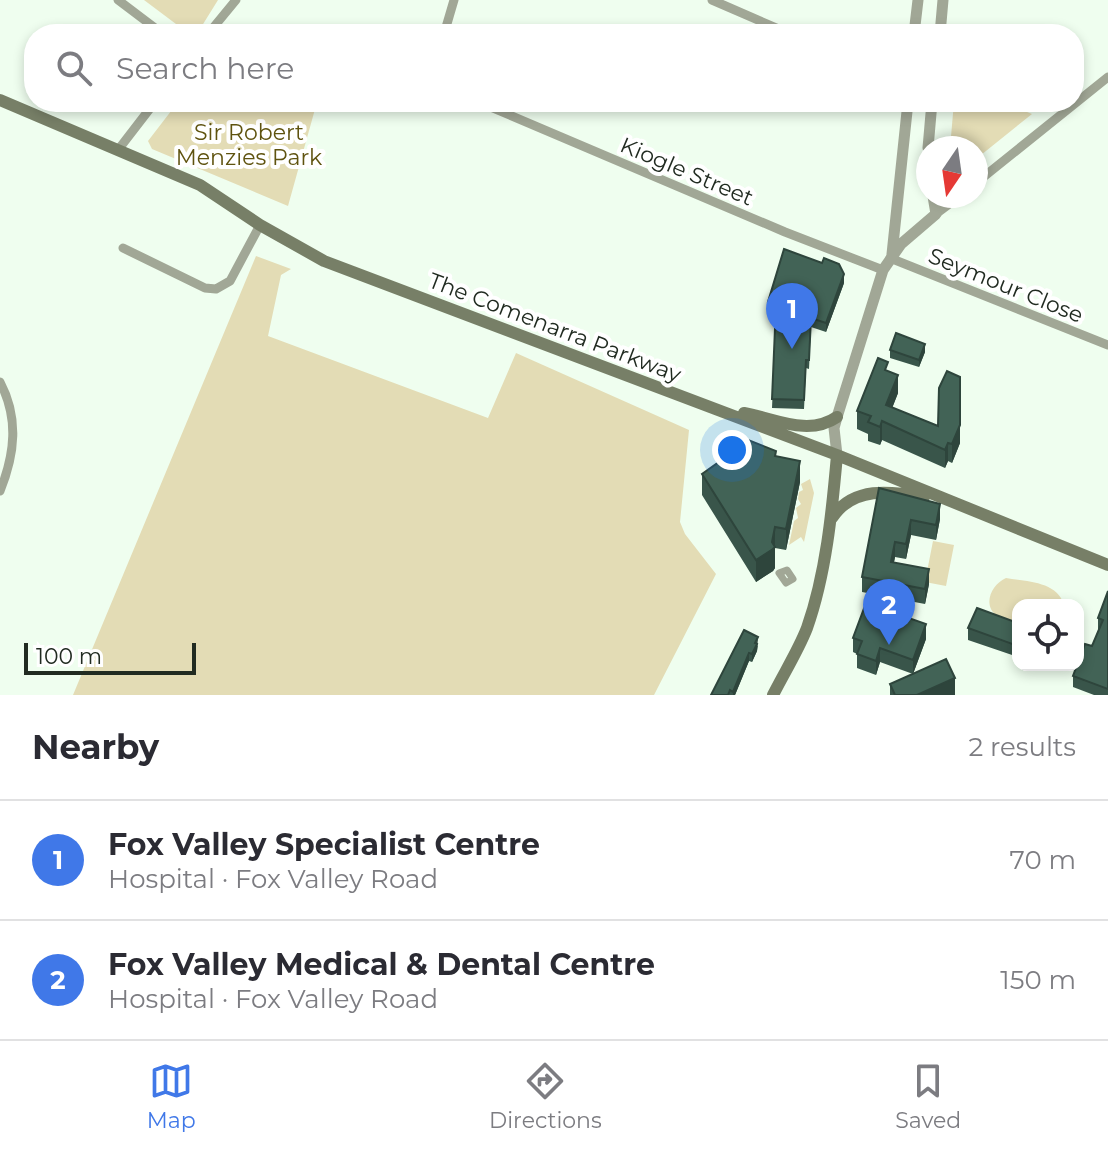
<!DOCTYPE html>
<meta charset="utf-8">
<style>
:root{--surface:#fff;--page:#f7f7f7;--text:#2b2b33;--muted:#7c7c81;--line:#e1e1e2;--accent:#4078e8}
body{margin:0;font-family:Montserrat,sans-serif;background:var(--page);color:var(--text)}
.controls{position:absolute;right:24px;bottom:24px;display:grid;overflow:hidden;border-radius:16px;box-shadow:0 4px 12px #0003}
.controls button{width:72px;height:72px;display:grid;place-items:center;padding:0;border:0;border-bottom:2px solid var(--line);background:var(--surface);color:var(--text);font:40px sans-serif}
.compass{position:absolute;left:916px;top:136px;width:72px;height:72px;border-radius:50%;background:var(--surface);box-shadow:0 4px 12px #0003;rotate:193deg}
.scale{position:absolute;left:24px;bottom:20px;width:172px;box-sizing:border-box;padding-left:8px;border:4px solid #212b21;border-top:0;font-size:22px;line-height:28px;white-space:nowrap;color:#212b21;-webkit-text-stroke:6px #fff;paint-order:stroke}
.you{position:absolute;left:732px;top:450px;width:28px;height:28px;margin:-20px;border:6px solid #fff;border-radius:50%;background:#1a73e8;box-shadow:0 0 0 12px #1a73e833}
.badge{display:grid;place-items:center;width:52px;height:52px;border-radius:50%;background:var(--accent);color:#fff;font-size:26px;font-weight:700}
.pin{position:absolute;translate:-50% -66px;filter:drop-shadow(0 2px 4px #0008)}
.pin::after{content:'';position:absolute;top:42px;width:28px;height:24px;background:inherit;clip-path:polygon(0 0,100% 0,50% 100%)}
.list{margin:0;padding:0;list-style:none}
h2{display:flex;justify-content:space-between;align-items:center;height:104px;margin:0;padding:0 32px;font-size:34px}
h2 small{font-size:26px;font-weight:400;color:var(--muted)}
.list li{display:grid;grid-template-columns:52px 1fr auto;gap:24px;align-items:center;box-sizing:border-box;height:120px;padding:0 32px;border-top:2px solid var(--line)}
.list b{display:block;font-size:30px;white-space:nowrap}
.list p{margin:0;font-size:26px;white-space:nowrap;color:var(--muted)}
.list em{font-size:26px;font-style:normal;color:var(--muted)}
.icon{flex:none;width:44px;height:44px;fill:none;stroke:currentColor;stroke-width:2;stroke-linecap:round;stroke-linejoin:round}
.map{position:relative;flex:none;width:1108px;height:695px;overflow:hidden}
.search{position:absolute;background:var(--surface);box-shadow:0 4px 12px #0003;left:24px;right:24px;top:24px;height:88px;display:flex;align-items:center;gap:20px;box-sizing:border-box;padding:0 28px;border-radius:32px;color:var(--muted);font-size:30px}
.sheet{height:344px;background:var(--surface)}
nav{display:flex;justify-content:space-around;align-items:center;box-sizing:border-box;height:112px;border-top:2px solid var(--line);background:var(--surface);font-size:22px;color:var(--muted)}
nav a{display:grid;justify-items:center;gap:4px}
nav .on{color:var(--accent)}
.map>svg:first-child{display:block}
.green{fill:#e3dcb5}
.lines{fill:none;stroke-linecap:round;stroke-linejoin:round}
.pedestrian{stroke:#a1a796;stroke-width:7}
.minor{stroke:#a1a796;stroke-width:9}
.tertiary{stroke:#a1a796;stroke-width:11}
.secondary{stroke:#777f67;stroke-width:12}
.wall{fill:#39554a}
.shaded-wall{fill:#2e453c}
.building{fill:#426356;stroke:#2e453c;stroke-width:2}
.labels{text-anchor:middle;stroke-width:8;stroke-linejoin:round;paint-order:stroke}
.park-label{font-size:22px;fill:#5f530f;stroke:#fff}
.street-label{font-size:22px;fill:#212b21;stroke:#fff}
</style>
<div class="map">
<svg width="1108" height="695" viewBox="0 0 1108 695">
<rect width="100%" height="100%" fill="#effeef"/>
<path class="green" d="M144 0H218L200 29 184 30Z
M178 102H317L288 206 152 149 148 141Z
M954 102H1003L1032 114 976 159V148H950Z
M256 256 291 269 281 275 268 336 488 418 516 353 689 430 680 522 685 534 716 574 654 695H73Z
M810 479 814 493 804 542 801 537 789 545 794 521 798 518 796 508 801 504 798 499 799 492 803 490 801 484Z
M933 541 954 545 946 586 925 582Z
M1006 578C1027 582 1057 581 1064 605H1018V623C1012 622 1003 620 998 617 981 605 992 584 1006 578Z"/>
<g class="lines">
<path class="pedestrian" d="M787 570 793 579 786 583 779 573Z"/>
<path class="minor" d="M118 0 163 34
M712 0 790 34
M208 34 236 0
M444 34 454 0
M479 102 785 232 883 270
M118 150 155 102
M976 183 1108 77
M936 214 960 196
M123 248 205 288 216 289 230 281 260 225
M890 258 1108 345
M0 382C19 418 15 454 0 491"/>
<path class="tertiary" d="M914 34 918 0
M940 34 943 0
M928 148 932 102
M928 163V172
M892 254 908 102
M837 455 834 428 837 417 883 270 901 244 936 214 933 196"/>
<path class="secondary" d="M0 100 200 185 260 225 324 261 837 455 1108 565
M744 413C774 418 808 437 837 417
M832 518C853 486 890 491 924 497
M773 695C784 673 798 651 807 628 826 574 832 512 837 455"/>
</g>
<path class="wall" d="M844 283 826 332 811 327 809 369 806 368 804 409 772 408 776 314 768 311V302Z
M890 350 925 352 919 367 890 358Z
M888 371 898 393 892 408 960 443 952 463 948 461 945 468 882 440 880 445 868 441V434L857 429V411Z
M776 456 800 482 786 550 775 548V568L773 571 756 582 702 495V474Z
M879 488 940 519 936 540 911 535 906 559 895 557 894 562 929 584 925 604 862 592V577Z
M1108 591V695H1094L1073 687V676L1092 646 1099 629H1098V618Z
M1018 623V657L968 640V628Z
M853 638 926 639 913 674 880 662 876 675 857 668V654L853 652Z
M758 645 757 651 752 662 749 661 735 695H711Z
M890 684 955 695H890Z"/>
<path class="shaded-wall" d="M844 274V283L826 332V323Z
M925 344V352L919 367V360Z
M898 375V393L886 424V405Z
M960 377V443L952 463V444Z
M882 421V440L880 445V427Z
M948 443V461L945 468V450Z
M800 461V482L786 550V529Z
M940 504V519L936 540V525Z
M911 520V535L906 559V544Z
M775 527V568L773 571 756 582V560L772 542Z
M895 542V557L891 577V562Z
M929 569V584L925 604V589Z
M926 624V639L913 674V660Z
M758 637 757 651 752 662V654Z
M880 648V662L876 675V661Z
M749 653V661L735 695H733V692Z
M955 678V695H917Z"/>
<path class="building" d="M784 249 822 263 824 258 839 264 844 274 826 323 811 318 809 360H806L804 400 772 399 776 305 768 302Z
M896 333 925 344 919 360 890 350Z
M878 358 888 362 885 370 898 375 886 405 938 426 939 388 947 371 960 377V425L952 444 948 443 945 450 882 421 880 427 868 422 871 416 857 411Z
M733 434 776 451 775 456 800 461 786 529 775 527 772 542 775 547 773 549 756 560 702 474 723 459Z
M879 488 940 504 936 525 911 520 906 544 895 542 891 562 929 569 925 589 862 577Z
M1108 591V689L1073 676 1085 644 1092 646 1103 620 1098 618Z
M866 603 926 624 913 660 880 648 876 661 857 654 862 641 853 638Z
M977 608 1018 623V646L968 628Z
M744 630 758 637 755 643 757 644 752 654 749 653 733 692 730 690 728 695H711Z
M946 659 955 678 917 695H895L890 684Z"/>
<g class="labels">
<g class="park-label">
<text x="249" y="140">Sir Robert<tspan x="249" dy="25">Menzies Park</tspan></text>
</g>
<g class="street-label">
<text transform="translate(687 171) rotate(23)" y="8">Kiogle Street</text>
<text transform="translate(1006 285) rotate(22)" y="8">Seymour Close</text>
<text transform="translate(555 327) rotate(21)" y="8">The Comenarra Parkway</text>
</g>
</g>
</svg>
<div class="controls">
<button><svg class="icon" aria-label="locate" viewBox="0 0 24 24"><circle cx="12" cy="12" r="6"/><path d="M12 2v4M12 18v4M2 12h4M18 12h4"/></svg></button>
</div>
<svg class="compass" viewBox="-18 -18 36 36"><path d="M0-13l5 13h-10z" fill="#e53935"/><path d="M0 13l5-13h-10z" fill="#7c7c81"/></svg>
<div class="scale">100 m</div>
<div class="you"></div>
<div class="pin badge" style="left:792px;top:349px">1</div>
<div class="pin badge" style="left:889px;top:645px">2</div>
<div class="search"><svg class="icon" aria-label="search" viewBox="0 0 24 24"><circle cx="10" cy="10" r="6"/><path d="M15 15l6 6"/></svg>Search here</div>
</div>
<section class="sheet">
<h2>Nearby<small>2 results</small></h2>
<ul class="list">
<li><span class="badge">1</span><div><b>Fox Valley Specialist Centre</b><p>Hospital · Fox Valley Road</p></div><em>70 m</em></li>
<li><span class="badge">2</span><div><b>Fox Valley Medical &amp; Dental Centre</b><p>Hospital · Fox Valley Road</p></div><em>150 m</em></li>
</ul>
</section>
<nav>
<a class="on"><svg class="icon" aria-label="map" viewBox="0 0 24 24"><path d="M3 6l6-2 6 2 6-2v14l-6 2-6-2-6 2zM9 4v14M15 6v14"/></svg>Map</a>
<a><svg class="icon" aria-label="directions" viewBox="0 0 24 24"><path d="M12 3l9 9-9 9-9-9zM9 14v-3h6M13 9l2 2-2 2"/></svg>Directions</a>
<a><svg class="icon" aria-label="saved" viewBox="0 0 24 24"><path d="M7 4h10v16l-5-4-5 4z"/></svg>Saved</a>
</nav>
